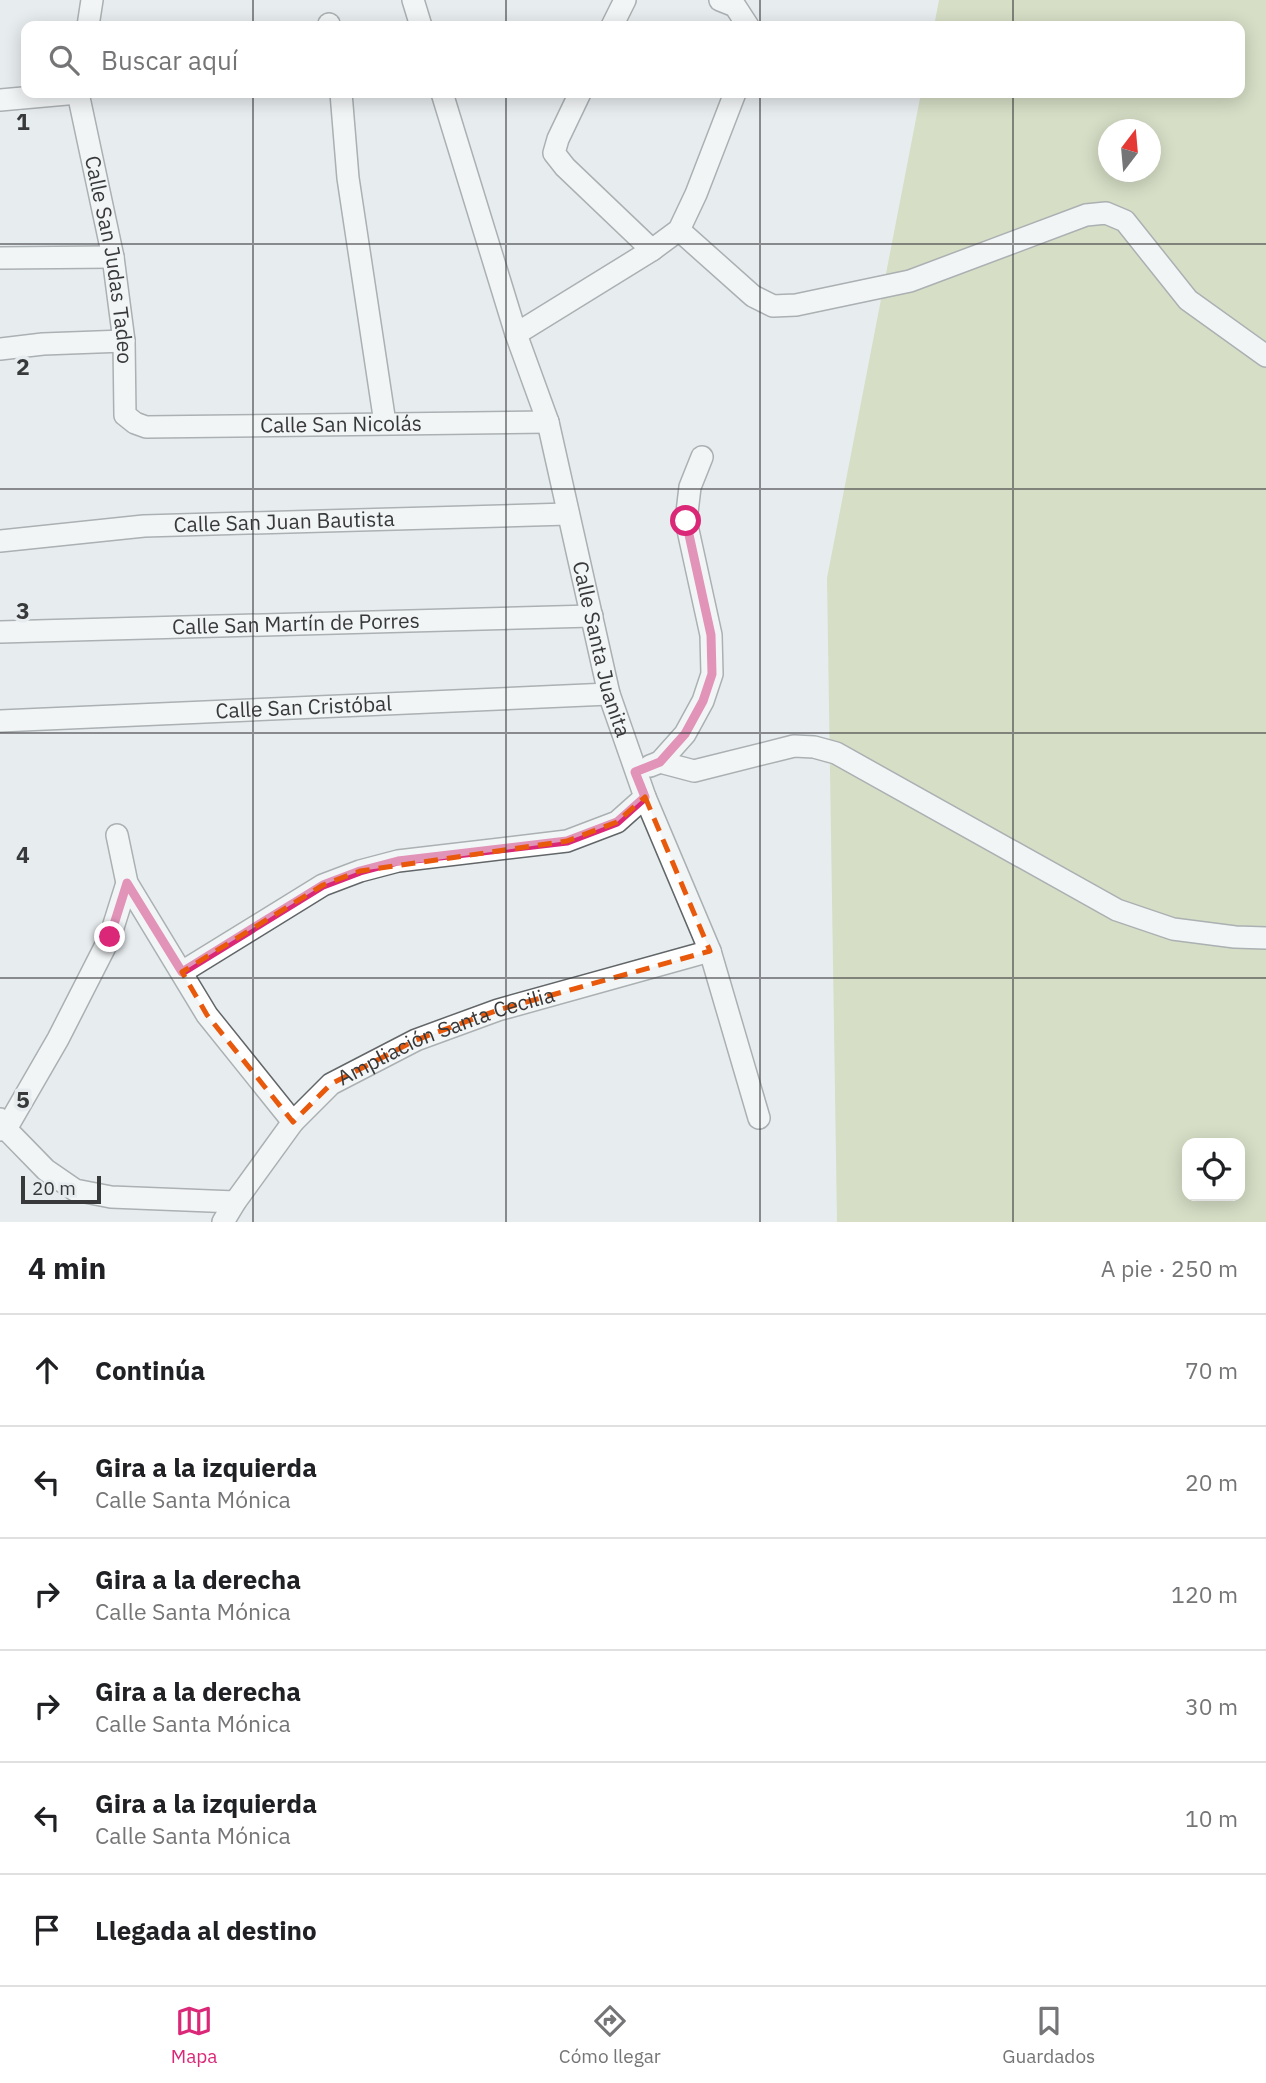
<!DOCTYPE html>
<html lang="es">
<meta charset="utf-8">
<style>
:root{--surface:#fff;--page:#f2f2f2;--text:#202124;--muted:#757577;--line:#e0e0e0;--accent:#db2777}
body{margin:0;font-family:"IBM Plex Sans",sans-serif;background:var(--page);color:var(--text)}
.controls{position:absolute;right:21px;bottom:21px;display:grid;overflow:hidden;border-radius:14px;box-shadow:0 4px 18px #0003}
.controls button{width:63px;height:63px;display:grid;place-items:center;padding:0;border:0;border-bottom:2px solid var(--line);background:var(--surface);color:var(--text);font:35px sans-serif}
.compass{position:absolute;left:1098px;top:119px;width:63px;height:63px;border-radius:50%;background:var(--surface);box-shadow:0 4px 18px #0003;rotate:16deg}
.scale{position:absolute;left:21px;bottom:18px;width:80px;box-sizing:border-box;padding-left:7px;border:4px solid #38393a;border-top:0;font-size:19px;line-height:24px;white-space:nowrap;color:#38393a;-webkit-text-stroke:5px #e7ecef;paint-order:stroke}
.stop{position:absolute;width:21px;height:21px;margin:-16px;border:5px solid #db2777;border-radius:50%;background:#fff}
.stop.end{background:#db2777;border-color:#fff;box-shadow:0 2px 7px #0008}
.list{margin:0;padding:0;list-style:none}
h2{display:flex;justify-content:space-between;align-items:center;height:91px;margin:0;padding:0 28px;font-size:30px}
h2 small{font-size:23px;font-weight:400;color:var(--muted)}
.list li{display:grid;grid-template-columns:46px 1fr auto;gap:21px;align-items:center;box-sizing:border-box;height:112px;padding:0 28px;border-top:2px solid var(--line)}
.list b{display:block;font-size:26px;white-space:nowrap}
.list p{margin:0;font-size:23px;white-space:nowrap;color:var(--muted)}
.list em{font-size:23px;font-style:normal;color:var(--muted)}
.icon{flex:none;width:38px;height:38px;fill:none;stroke:currentColor;stroke-width:2;stroke-linecap:round;stroke-linejoin:round}
.map{position:relative;flex:none;width:1266px;height:1222px;overflow:hidden}
.search{position:absolute;background:var(--surface);box-shadow:0 4px 18px #0003;left:21px;right:21px;top:21px;height:77px;display:flex;align-items:center;gap:18px;box-sizing:border-box;padding:0 24px;border-radius:14px;color:var(--muted);font-size:26px}
.sheet{height:763px;background:var(--surface)}
nav{display:flex;justify-content:space-around;align-items:center;box-sizing:border-box;height:98px;border-top:2px solid var(--line);background:var(--surface);font-size:19px;color:var(--muted)}
nav a{display:grid;justify-items:center;gap:4px}
nav .on{color:var(--accent)}
.map>svg:first-child{display:block}
.green{fill:#c0cd96;fill-rule:evenodd}
.lines{fill:none;stroke-linecap:round;stroke-linejoin:round}
.street-casing{stroke:#626668;stroke-width:24}
.street{stroke:#fff;stroke-width:21}
.route{stroke:#db2777;stroke-width:9}
.marked{fill:none;stroke:#e8590c;stroke-width:5;stroke-dasharray:14 9;stroke-linejoin:round}
.grid{fill:none;stroke:#38393a;stroke-width:2;stroke-opacity:0.55}
.labels{text-anchor:middle;stroke-width:7;stroke-linejoin:round;paint-order:stroke}
.street-label{font-size:21px;fill:#38393a;stroke:#e7ecef}
.grid-label{font-size:23px;text-anchor:middle;font-weight:bold;fill:#38393a;stroke:#e7ecef;stroke-width:7;stroke-linejoin:round;paint-order:stroke}
</style>
<div class="map">
<svg width="1266" height="1222" viewBox="0 0 1266 1222">
<rect width="100%" height="100%" fill="#e7ecef"/>
<path class="green" d="M939 0H1266V1222H837L827 578 921 93H1240V26H934ZM1108 130H1150V172H1108ZM1187 1143H1240V1196H1187Z"/>
<g class="lines">
<defs>
<g id="street">
<path d="M413 0 421 26"/>
<path d="M720 0 735 6 748 26"/>
<path d="M329 24V26"/>
<path d="M88 26 92 0"/>
<path d="M612 26 625 0"/>
<path id="s1" d="M78 93 113 257 124 341 125 415 135 423 146 427 548 422"/>
<path d="M341 93 348 178 385 423"/>
<path id="s2" d="M442 93 516 334 548 422 609 694 645 797 710 951 759 1118"/>
<path d="M580 93 558 139 554 153 565 167 652 250"/>
<path d="M0 100 78 93"/>
<path d="M679 230 753 296 773 306 796 305 910 281 1086 215 1106 213 1125 221 1188 300 1266 356"/>
<path d="M0 258 113 257"/>
<path d="M516 334 652 250 679 230 696 194 735 93"/>
<path d="M0 349 43 344 124 341"/>
<path id="s3" d="M0 541 144 526 568 514"/>
<path id="s4" d="M0 632 592 616"/>
<path id="s5" d="M0 721 609 694"/>
<path d="M660 762 694 771 794 746 814 747 836 753 1117 910 1173 929 1235 937 1266 938"/>
<path d="M650 766 660 762 685 734 703 701 712 674 711 635 686 521 690 487 702 457"/>
<path d="M117 835 127 883 207 1015 293 1122"/>
<path d="M182 972 323 885 360 871 398 861 567 841 617 822 645 797"/>
<path d="M0 1119 6 1129 46 1170 75 1190 111 1197 235 1202"/>
<path d="M0 1130 6 1129 58 1039 110 937 127 883"/>
<path id="s6" d="M223 1222 235 1202 293 1122 331 1084 416 1040 498 1010 710 951"/>
</g>
</defs>
<use href="#street" class="street-casing"/>
<use href="#street" class="street"/>
</g>
<g class="lines">
<path class="route" d="M110 937 127 883 182 972 323 885 360 871 398 861 567 841 617 822 645 797 635 772 660 762 685 734 703 701 712 674 711 635 686 521"/>
</g>
<path d="M0 0H1266V1222H0ZM645 797 710 951 498 1010 416 1040 331 1084 293 1122 207 1015 182 972 323 885 360 871 567 841 617 822Z" fill="#e7ecef" fill-opacity=".55" fill-rule="evenodd"/>
<path class="marked" d="M645 797 710 951 498 1010 416 1040 331 1084 293 1122 207 1015 182 972 323 885 360 871 567 841 617 822Z"/>
<path class="grid" d="M253 0V26M506 0V26M760 0V26M1013 0V26M253 93V1222M506 93V1222M760 93V1222M1013 93V1222M0 244H1266M0 489H1266M0 733H1266M0 978H1266"/>
<g class="labels">
<g class="street-label">
<text dy="7" stroke="none"><textPath href="#s1" startOffset="170">Calle San Judas Tadeo</textPath></text>
<text dy="7" stroke="none"><textPath href="#s1" startOffset="546">Calle San Nicolás</textPath></text>
<text dy="7" stroke="none"><textPath href="#s3" startOffset="285">Calle San Juan Bautista</textPath></text>
<text dy="7" stroke="none"><textPath href="#s4" startOffset="296">Calle San Martín de Porres</textPath></text>
<text dy="7" stroke="none"><textPath href="#s2" startOffset="579">Calle Santa Juanita</textPath></text>
<text dy="7" stroke="none"><textPath href="#s5" startOffset="304">Calle San Cristóbal</textPath></text>
<text dy="7" stroke="none"><textPath href="#s6" startOffset="301">Ampliación Santa Cecilia</textPath></text>
</g>
</g>
<g class="grid-label">
<text x="23" y="130">1</text>
<text x="23" y="375">2</text>
<text x="23" y="619">3</text>
<text x="23" y="863">4</text>
<text x="23" y="1108">5</text>
</g>
</svg>
<div class="controls">
<button><svg class="icon" aria-label="locate" viewBox="0 0 24 24"><circle cx="12" cy="12" r="6"/><path d="M12 2v4M12 18v4M2 12h4M18 12h4"/></svg></button>
</div>
<svg class="compass" viewBox="-18 -18 36 36"><path d="M0-13l5 13h-10z" fill="#e53935"/><path d="M0 13l5-13h-10z" fill="#757577"/></svg>
<div class="scale">20 m</div>
<div class="stop" style="left:686px;top:521px"></div>
<div class="stop end" style="left:110px;top:937px"></div>
<div class="search"><svg class="icon" aria-label="search" viewBox="0 0 24 24"><circle cx="10" cy="10" r="6"/><path d="M15 15l6 6"/></svg>Buscar aquí</div>
</div>
<section class="sheet">
<h2>4 min<small>A pie · 250 m</small></h2>
<ul class="list">
<li><svg class="icon" aria-label="ahead" viewBox="0 0 24 24"><path d="M12 20V5M6 11l6-6 6 6"/></svg><div><b>Continúa</b></div><em>70 m</em></li>
<li><svg class="icon" aria-label="left" viewBox="0 0 24 24"><path d="M17 20v-9H6M10 6l-5 5 5 5"/></svg><div><b>Gira a la izquierda</b><p>Calle Santa Mónica</p></div><em>20 m</em></li>
<li><svg class="icon" aria-label="right" viewBox="0 0 24 24"><path d="M7 20v-9h11M14 6l5 5-5 5"/></svg><div><b>Gira a la derecha</b><p>Calle Santa Mónica</p></div><em>120 m</em></li>
<li><svg class="icon" aria-label="right" viewBox="0 0 24 24"><path d="M7 20v-9h11M14 6l5 5-5 5"/></svg><div><b>Gira a la derecha</b><p>Calle Santa Mónica</p></div><em>30 m</em></li>
<li><svg class="icon" aria-label="left" viewBox="0 0 24 24"><path d="M17 20v-9H6M10 6l-5 5 5 5"/></svg><div><b>Gira a la izquierda</b><p>Calle Santa Mónica</p></div><em>10 m</em></li>
<li><svg class="icon" aria-label="arrive" viewBox="0 0 24 24"><path d="M6 21V4h12l-3 4 3 4H6"/></svg><div><b>Llegada al destino</b></div></li>
</ul>
</section>
<nav>
<a class="on"><svg class="icon" aria-label="map" viewBox="0 0 24 24"><path d="M3 6l6-2 6 2 6-2v14l-6 2-6-2-6 2zM9 4v14M15 6v14"/></svg>Mapa</a>
<a><svg class="icon" aria-label="directions" viewBox="0 0 24 24"><path d="M12 3l9 9-9 9-9-9zM9 14v-3h6M13 9l2 2-2 2"/></svg>Cómo llegar</a>
<a><svg class="icon" aria-label="saved" viewBox="0 0 24 24"><path d="M7 4h10v16l-5-4-5 4z"/></svg>Guardados</a>
</nav>
